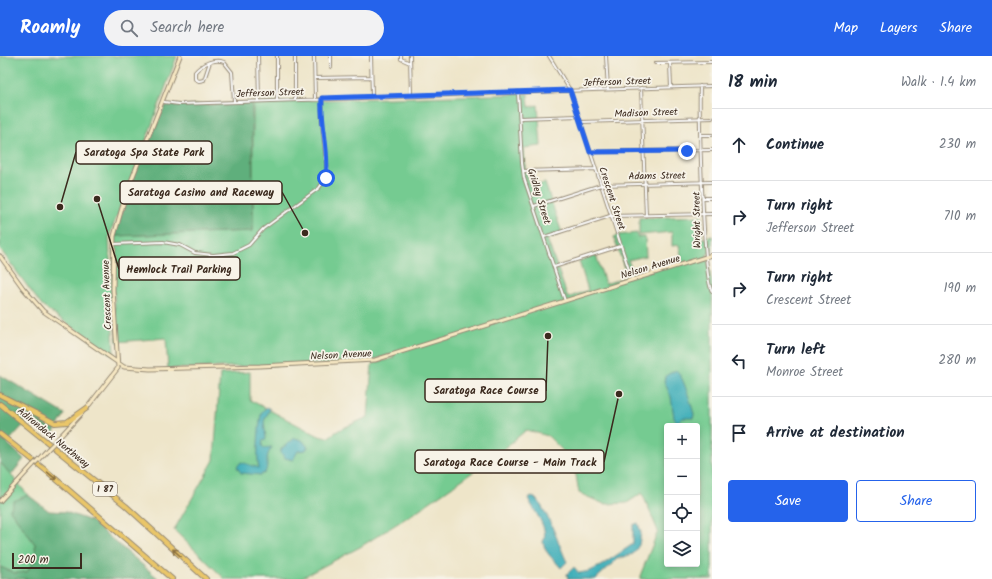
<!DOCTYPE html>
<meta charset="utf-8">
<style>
:root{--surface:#fff;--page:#f2f2f3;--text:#1f2937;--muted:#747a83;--line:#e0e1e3;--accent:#2563eb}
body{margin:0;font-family:Kalam,sans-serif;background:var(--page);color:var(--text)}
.controls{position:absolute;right:12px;bottom:12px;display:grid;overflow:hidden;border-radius:4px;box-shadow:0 2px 6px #0003}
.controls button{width:36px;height:36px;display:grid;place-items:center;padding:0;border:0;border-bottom:1px solid var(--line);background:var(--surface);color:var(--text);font:20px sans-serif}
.scale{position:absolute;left:12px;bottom:10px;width:70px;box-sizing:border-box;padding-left:4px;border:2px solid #3b2a1e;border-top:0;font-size:11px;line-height:14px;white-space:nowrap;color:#3b2a1e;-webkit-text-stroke:3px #f7f3e8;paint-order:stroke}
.stop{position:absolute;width:12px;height:12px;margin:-9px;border:3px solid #2563eb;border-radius:50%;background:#fff}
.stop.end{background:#2563eb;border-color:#fff;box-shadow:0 1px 4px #0008}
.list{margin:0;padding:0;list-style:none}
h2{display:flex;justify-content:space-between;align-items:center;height:52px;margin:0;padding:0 16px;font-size:17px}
h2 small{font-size:13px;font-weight:400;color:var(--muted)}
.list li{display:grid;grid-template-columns:26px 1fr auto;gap:12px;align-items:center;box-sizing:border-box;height:72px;padding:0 16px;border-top:1px solid var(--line)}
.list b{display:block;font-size:15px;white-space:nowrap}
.list p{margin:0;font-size:13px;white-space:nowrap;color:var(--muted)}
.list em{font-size:13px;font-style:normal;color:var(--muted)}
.actions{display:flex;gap:8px;padding:12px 16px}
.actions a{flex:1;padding:9px 0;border:1px solid var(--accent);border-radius:4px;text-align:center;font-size:14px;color:var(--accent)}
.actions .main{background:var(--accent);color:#fff}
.icon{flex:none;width:22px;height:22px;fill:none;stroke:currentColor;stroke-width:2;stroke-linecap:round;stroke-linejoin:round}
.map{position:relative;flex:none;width:712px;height:523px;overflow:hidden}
header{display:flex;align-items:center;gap:24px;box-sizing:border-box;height:56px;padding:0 20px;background:var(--accent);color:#fff}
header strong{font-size:19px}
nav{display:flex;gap:22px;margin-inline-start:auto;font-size:14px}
.search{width:280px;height:36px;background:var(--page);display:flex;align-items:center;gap:10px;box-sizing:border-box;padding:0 14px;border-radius:22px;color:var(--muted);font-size:15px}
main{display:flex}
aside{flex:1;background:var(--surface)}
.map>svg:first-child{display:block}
.green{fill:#74cb91;stroke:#587a58;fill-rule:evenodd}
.forest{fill:#5faf7b;stroke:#4d6c4c}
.water{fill:#3fafb9;stroke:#3d6c6c}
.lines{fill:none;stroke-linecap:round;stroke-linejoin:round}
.street-casing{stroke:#948874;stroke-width:4}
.secondary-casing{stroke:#948874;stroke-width:5}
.highway-casing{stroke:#948874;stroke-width:6}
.street{stroke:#fff;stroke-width:2}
.secondary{stroke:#f7e8c3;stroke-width:3}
.highway{stroke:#eac669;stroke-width:4}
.secondary-bridge-casing{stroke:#948874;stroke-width:5;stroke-linecap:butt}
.secondary-bridge{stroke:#f7e8c3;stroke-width:3}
.oneway{stroke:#8a7040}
.route{stroke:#2563eb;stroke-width:5}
.labels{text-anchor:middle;stroke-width:3.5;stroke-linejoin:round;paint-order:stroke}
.shield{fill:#f7f3e8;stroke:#73665b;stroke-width:1}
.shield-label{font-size:9px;font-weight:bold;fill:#3b2a1e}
.street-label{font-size:10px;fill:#3b2a1e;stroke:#f7f3e8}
.leader{fill:none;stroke:#3b2a1e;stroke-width:1.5}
.callout-dot{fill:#3b2a1e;stroke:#f7f3e8;stroke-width:1.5}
.callout{fill:#f7f3e8;stroke:#3b2a1e;stroke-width:1.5}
.callout-label{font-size:11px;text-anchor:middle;font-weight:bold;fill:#3b2a1e}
</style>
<header>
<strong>Roamly</strong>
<div class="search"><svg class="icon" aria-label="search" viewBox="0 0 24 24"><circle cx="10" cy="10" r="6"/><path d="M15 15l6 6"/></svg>Search here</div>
<nav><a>Map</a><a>Layers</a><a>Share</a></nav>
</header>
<main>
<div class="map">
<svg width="712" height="523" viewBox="0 0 712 523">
<rect width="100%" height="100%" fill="#f7f3e8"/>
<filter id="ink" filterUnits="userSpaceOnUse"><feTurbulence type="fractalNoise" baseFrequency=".025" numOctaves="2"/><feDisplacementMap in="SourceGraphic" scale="8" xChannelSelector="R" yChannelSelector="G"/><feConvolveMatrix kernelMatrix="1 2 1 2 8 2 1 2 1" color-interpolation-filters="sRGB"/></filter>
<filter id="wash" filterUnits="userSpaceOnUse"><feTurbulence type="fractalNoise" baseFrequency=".012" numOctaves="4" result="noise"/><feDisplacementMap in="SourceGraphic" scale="16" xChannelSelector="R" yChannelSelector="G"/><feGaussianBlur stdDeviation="0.9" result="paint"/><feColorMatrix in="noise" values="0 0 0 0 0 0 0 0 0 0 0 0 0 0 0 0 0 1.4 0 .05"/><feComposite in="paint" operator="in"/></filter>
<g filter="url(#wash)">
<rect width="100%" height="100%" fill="#eee5c9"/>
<path class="green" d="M0 0H177L132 123 109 180 114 300 42 250 0 193Z
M528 38 529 51 538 49 541 90 524 92 525 111 530 131 545 127 562 177 547 183 568 242 588 234 579 205 596 199 605 228 627 221 614 181 619 179 637 177V181H645L646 200 628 204 634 219 682 204 679 189 672 190V176L639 179V162L702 160V183L712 180V196L707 198 712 230V523H641L640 520 658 475 642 437 627 447 604 448 579 437 576 419 564 396 548 380 526 374 496 400 414 457 360 491 299 523H225L174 474 214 404 220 318 250 316V344L319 380 327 382 339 374 368 361 372 308 394 302 392 298 367 306 168 313 166 282 117 286 113 225 114 180 253 175V46ZM667 370H697V508H667Z
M0 406 28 439 14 445 10 454 35 488 36 502 27 516 15 517 0 511Z"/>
<path class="forest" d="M252 47 253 175 114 180 132 123 165 50Z
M0 319 65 358 53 378 31 361 7 387 24 403 11 419 0 406Z
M28 439 49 455 66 456 91 465 159 523H0V511L15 517 27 516 36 502 35 488 10 454 14 445Z"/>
<path class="water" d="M676 314C683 319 692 350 694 359L693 362H683L677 366 674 362 671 341 664 325 667 319Z
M267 351 270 353 264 365 266 383 263 384 262 390 264 392 272 391C263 404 270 406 265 417L260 419 241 417 237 411 241 406 259 412C256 405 259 362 262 356 263 354 265 353 267 351Z
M295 382 302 384 308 391 306 394 298 395 293 404 285 402 281 397V393Z
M532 440C545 446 560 492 567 506L561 512C554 503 546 499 543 486 550 472 533 455 528 442Z
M638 467 641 477 639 489 633 498 617 503 596 523H568L567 518 574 511 579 517 590 515 602 509 633 488V469Z"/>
</g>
<g filter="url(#ink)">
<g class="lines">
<defs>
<path id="street" d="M258 0 259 44
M277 0V44
M295 0V43
M314 0 315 42
M331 0V11
M371 0 372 40
M401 0V3L410 7
M410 0 411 39
M549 0 570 34 632 223
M606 0 608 33
M210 6 204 24 199 25 195 23V16C202 8 214 2 224 6L232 16 234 45
M655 7 712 6
M670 7 671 31
M315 22 371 21
M700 30C699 55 703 225 712 235
M641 32 646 160
M518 36 522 107 524 122 565 245
M164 46 179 48 712 30
M520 62 579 60
M581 66 712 62
M702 79H712
M590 96 712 94
M523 115 596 113
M704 142H712
M534 150 601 129 712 126
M544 181 610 160 712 158
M114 188 163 186 180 189 195 197 213 199 233 197 249 189 263 173 319 132 326 122 327 114 322 66V42
M554 211 620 190"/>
<path id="secondary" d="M0 200 23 232 43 255 124 311 150 313 260 310 375 304 712 199
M86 353 118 312 113 234 114 180 126 138 180 0
M54 387 82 357
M38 404 48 393
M0 445 33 409"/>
<path id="highway" d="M0 339 55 367 67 366 87 352
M0 348 126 450 206 523
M0 378 49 417 172 523"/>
</defs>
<use href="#street" class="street-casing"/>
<use href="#secondary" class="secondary-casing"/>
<use href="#highway" class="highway-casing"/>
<use href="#street" class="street"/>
<use href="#secondary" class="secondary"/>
<use href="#highway" class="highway"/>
<defs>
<path id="secondary-bridge" d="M48 393 54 387
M33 409 38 404"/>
</defs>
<use href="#secondary-bridge" class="secondary-bridge-casing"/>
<use href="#secondary-bridge" class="secondary-bridge"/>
</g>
<defs><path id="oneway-shaft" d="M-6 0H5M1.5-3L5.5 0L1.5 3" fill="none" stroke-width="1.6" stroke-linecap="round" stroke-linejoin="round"/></defs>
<g class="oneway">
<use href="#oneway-shaft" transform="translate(52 420) rotate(40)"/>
<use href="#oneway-shaft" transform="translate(177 497) rotate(-138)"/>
</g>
</g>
<g class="lines" filter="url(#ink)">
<path class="route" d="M326 122C330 96 320 68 322 42L570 34 590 96 687 95"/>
</g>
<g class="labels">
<rect class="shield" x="93" y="426" width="24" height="14" rx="3"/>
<g class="shield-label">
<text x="105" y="436">I 87</text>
</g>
<g class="street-label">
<text transform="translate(617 25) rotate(-2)" y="4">Jefferson Street</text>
<text transform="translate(270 36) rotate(-2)" y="4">Jefferson Street</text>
<text transform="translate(646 56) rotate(-2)" y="4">Madison Street</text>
<text transform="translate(657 119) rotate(-1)" y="4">Adams Street</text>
<text transform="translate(540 140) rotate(73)" y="4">Gridley Street</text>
<text transform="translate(613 142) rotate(72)" y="4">Crescent Street</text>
<text transform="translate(696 164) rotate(-91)" y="4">Wright Street</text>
<text transform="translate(650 210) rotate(-17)" y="4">Nelson Avenue</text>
<text transform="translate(106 239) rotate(-92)" y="4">Crescent Avenue</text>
<text transform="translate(341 298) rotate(-3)" y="4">Nelson Avenue</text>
<text transform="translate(54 381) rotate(39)" y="4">Adirondack Northway</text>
</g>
</g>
<path class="leader" d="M60 151L76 96M305 177L282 136M97 143L119 213M548 280L546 335M619 338L604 406"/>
<g class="callout-dot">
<circle cx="60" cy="151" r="4"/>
<circle cx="305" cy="177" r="4"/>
<circle cx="97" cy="143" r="4"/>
<circle cx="548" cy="280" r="4"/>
<circle cx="619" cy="338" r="4"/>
</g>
<g class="callout">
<rect x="76" y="85" width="136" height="23" rx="4"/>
<rect x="120" y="125" width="162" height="23" rx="4"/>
<rect x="119" y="201" width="121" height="23" rx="4"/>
<rect x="425" y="323" width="121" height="23" rx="4"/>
<rect x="415" y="394" width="189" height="23" rx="4"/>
</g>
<g class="callout-label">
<text x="144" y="100">Saratoga Spa State Park</text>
<text x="201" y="140">Saratoga Casino and Raceway</text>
<text x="179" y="217">Hemlock Trail Parking</text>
<text x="486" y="338">Saratoga Race Course</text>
<text x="510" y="410">Saratoga Race Course - Main Track</text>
</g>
</svg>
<div class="controls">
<button>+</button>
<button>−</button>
<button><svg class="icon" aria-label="locate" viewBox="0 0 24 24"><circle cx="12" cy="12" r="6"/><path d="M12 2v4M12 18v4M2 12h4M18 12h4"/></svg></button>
<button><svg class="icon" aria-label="layers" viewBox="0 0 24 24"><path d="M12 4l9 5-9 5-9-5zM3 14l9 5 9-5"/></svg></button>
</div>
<div class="scale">200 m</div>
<div class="stop" style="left:326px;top:122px"></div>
<div class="stop end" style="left:687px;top:95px"></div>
</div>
<aside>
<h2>18 min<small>Walk · 1.4 km</small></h2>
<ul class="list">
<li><svg class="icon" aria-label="ahead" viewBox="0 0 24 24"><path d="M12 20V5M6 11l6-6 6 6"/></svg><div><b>Continue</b></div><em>230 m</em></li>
<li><svg class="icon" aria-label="right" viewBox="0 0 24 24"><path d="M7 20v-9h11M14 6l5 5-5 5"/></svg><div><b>Turn right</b><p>Jefferson Street</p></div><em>710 m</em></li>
<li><svg class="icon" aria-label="right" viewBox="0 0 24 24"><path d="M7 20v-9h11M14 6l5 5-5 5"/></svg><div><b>Turn right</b><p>Crescent Street</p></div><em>190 m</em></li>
<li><svg class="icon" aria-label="left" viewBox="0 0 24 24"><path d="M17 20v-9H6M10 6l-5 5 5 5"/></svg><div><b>Turn left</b><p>Monroe Street</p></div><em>280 m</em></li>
<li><svg class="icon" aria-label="arrive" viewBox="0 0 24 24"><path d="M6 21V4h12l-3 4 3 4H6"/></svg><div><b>Arrive at destination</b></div></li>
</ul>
<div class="actions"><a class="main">Save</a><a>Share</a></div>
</aside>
</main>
